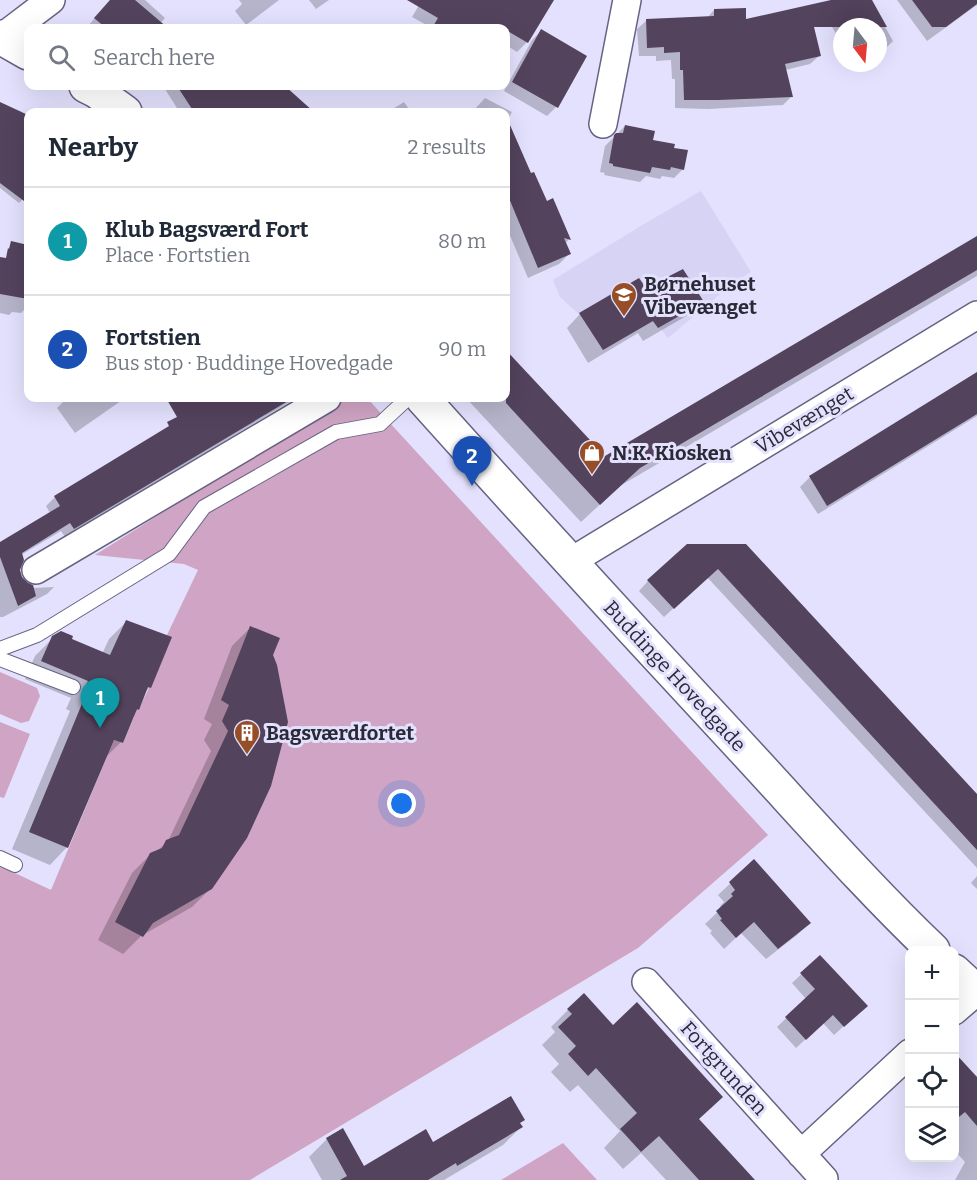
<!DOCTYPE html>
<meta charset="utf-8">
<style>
:root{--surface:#fff;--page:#f2f2f3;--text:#1f2937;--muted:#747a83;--line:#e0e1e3;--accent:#b45309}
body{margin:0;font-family:Bitter,serif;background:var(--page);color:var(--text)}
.controls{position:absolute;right:18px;bottom:18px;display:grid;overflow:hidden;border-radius:12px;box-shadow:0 6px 24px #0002}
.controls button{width:54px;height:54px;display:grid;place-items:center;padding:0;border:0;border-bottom:2px solid var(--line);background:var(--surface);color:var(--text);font:30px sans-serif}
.compass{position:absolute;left:833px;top:18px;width:54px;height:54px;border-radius:50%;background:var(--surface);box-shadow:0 6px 24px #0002;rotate:164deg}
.you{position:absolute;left:402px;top:804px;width:21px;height:21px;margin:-15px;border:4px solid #fff;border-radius:50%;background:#1a73e8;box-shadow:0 0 0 9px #1a73e833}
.badge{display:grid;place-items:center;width:39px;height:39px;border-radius:50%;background:var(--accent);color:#fff;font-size:20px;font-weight:700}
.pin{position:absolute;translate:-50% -50px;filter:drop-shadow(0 2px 3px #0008)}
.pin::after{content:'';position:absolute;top:32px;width:21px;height:18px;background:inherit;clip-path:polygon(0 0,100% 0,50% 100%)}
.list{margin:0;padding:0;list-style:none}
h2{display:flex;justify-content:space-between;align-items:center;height:78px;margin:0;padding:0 24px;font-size:26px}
h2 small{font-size:20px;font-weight:400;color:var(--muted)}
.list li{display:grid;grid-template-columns:39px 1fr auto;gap:18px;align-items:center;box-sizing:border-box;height:108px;padding:0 24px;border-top:2px solid var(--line)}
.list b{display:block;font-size:22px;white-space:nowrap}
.list p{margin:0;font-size:20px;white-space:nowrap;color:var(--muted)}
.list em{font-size:20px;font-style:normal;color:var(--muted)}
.icon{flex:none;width:33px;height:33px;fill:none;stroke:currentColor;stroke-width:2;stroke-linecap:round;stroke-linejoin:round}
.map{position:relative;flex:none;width:977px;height:1180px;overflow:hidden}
.search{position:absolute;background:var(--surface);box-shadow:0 6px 24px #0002;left:24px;top:24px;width:486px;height:66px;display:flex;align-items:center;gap:15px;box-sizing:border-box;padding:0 21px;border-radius:12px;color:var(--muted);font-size:22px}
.panel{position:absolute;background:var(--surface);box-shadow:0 6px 24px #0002;left:24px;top:108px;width:486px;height:294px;border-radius:12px}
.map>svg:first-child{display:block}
.built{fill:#d6d3f4}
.green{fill:#cfa4c4}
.shadow{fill:#0003}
.building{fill:#53435d}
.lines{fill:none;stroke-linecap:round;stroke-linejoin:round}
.service-casing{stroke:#666382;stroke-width:16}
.minor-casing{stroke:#666382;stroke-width:30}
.tertiary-casing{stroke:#666382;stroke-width:36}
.service{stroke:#fff;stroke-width:14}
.minor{stroke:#fff;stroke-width:27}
.tertiary{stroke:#fff;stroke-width:33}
.labels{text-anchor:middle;stroke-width:6;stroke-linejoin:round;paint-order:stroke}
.poi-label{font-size:20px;font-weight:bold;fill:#2a2936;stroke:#e3e1fd;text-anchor:start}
.street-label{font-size:20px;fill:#2a2936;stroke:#e3e1fd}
</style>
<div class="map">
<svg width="977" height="1180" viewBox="0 0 977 1180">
<rect width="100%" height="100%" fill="#e3e1fd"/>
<path class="built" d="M701 191 751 272 732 284 668 338 661 329 658 328 652 321 603 350 582 317 560 297 553 280 644 224Z"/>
<path class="green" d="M345 398H367L768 835 638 948 250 1180H0V866L51 890 114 740 123 743 134 717 133 707 139 709 160 665 167 635 198 570 184 564 95 555Z
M0 672 37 688 40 696 29 721 21 723 0 714Z
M0 722 30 734 4 798 0 797Z
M563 1143 597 1180H501Z"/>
<path class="shadow" d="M110 0H145L165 18 156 28H90L88 26Z
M239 0H279L246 25 235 11 242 4Z
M309 0H329L316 9Z
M422 0H534L548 8 527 42 517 52 506 45V28H478L475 26 472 28H429L430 27 412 17Z
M840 0H870L893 41 884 50 878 53V27H842V44L824 13Z
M897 0H977V5L927 41Z
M714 10 745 21 819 56 810 64 785 70 791 97 783 105 708 109 675 108V79H672L671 60 656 61V56H639L637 29 646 21 707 18Z
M541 31 556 107 547 116 504 91 532 40Z
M163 86H283L312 112H254L253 111 251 112H182L177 108Z
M485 98 512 112 506 123V112H472Z
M404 102 411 112H388Z
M0 103 6 120 28 133V194L19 203 0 188Z
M508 125 530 175 569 239 565 244 569 254 559 264 528 278 506 226V126Z
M625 126 651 141 672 149 683 169 674 178 662 176 660 179 646 176 640 182 604 175 605 173 600 172 605 146Z
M977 238V276L620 486 581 522 466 398H506V352L605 458Z
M28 248V306L21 313 12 312 9 315 0 313V277Z
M645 290 702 302 688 315 643 341 638 333 588 363 567 328 580 314Z
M977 374V416L818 514 800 487 810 477Z
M67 398H125L75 433 57 408Z
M218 398H296L65 537 61 531 21 555 19 569 21 578 33 588 54 587 47 594 3 617H0V543L50 513 46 506 55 497Z
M746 546 977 796V868L707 577 664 617 639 591 648 581Z
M126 622 170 638 149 688 145 692 138 709 134 713 121 742 103 760 67 847 50 865 12 849 70 711 66 709 71 698 25 679 35 656 53 638 70 640 102 654 109 639Z
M250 628 272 655 211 888 192 907 141 936 123 954 98 940 132 873 151 854 156 852 168 841 211 751 204 740 212 724 204 719 232 646Z
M754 861 809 923 797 935 766 959 741 933 724 949 710 933 712 931 705 924 722 908 720 906 724 902 718 895Z
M977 876V889L971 883Z
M820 957 856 1015 834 1035 823 1023 796 1048 777 1027 806 999 792 983Z
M568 1010 697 1120 753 1180H666L641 1153 623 1169 604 1148 620 1131 578 1085 570 1092 551 1072 559 1064 542 1045 555 1032 551 1027Z
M955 1055 977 1079V1180H955L965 1162 954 1150Z
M519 1124 521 1127 503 1145 444 1180H322L309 1157 327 1139 363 1168 433 1144Z"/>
<path class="building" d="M110 0H135L168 28H106L94 18Z
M407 0H554L528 43 506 30V28H432L438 18Z
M831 0H872L887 27H814L821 56 785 64 793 97 718 100H684L683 70H680V52L664 53V47L647 48 646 19 714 16V9L746 8V19Z
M912 0H977V4L946 27H932Z
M541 29 587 56 558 108 512 82Z
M177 86H285L314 112H194Z
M0 102 28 115V204L0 183Z
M506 116 531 173 534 172 547 201 553 198 571 240 564 238 571 254 538 268 506 191Z
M625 125 655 131 653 140 675 144 674 148 688 150 684 170 671 167 670 170 652 167 650 173 613 166V164L609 163 614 135 616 133H623Z
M977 236V270L640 468 600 505 506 403V350L605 456Z
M11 241 28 245V299L0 294V257L6 258 8 248 9 249Z
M683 269 704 302 658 328 653 321 603 350 579 313 639 278 646 288Z
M977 372V414L827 506 809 476Z
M166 398H293L74 529 70 523 22 553 24 560 20 570 22 577 28 583 33 585 36 596 18 606 0 557V542L60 506 54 496 169 426 167 422 177 417Z
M687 544H746L977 794V850L718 569 674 609 647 580Z
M126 620 172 637 151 688 148 687 139 710 137 709 123 743 114 740 68 848 29 832 86 694 83 692 88 681 41 661 52 636 61 631 73 636 72 639 110 655Z
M250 626 280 638 273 655 277 665 288 722 271 786 247 838 212 889 158 920 153 923 143 937 115 922 150 853 162 848 166 840 179 835 228 731 222 721 229 705 221 700Z
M754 859 811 923 778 949 754 922 736 938 720 920 722 919 716 911 733 896 731 894 735 890 729 882Z
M820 955 868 1006 844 1027 833 1015 806 1040 785 1017 815 989 800 973Z
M584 993 613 1025 637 1002 723 1097 699 1119 755 1180H699L659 1136 641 1152 620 1129 637 1113 596 1068 588 1076 568 1054 576 1046 558 1027 572 1014 567 1009Z
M954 1052 977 1077V1126L965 1112 954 1121Z
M511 1096 525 1120 520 1123 523 1127 457 1166 456 1163 428 1180H340L347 1176 326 1138 343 1128 364 1166 426 1129 433 1142Z"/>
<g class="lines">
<defs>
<path id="service" d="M0 649 37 635 169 554 204 507 336 432 380 424 408 398
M0 659 73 687
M0 858 15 865"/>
<path id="minor" d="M1 38 51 0
M603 124 627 0
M570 562 977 315
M36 570 327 398
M646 982 824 1179
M954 1011 977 991
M801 1154 910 1053"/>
<path id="tertiary" d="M0 37 28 53
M86 86 96 91 125 112
M422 398C528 516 635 633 743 749 806 817 867 887 933 950
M954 971 977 992"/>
</defs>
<use href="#service" class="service-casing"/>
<use href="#minor" class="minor-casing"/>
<use href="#tertiary" class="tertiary-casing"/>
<use href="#service" class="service"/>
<use href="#minor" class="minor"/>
<use href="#tertiary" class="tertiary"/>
</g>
<defs>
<symbol id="school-pin" viewBox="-11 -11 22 30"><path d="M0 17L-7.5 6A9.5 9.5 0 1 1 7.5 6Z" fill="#964e29" stroke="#e3e1fd"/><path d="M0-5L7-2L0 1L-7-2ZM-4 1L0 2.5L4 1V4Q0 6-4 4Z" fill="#fff"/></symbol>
<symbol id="shop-pin" viewBox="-11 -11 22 30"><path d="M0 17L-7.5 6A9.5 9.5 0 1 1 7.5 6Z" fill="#964e29" stroke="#e3e1fd"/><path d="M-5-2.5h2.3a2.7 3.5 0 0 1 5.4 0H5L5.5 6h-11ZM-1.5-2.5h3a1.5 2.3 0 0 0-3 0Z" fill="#fff"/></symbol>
<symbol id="building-pin" viewBox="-11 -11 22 30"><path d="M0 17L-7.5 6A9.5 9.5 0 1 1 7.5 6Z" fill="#964e29" stroke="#e3e1fd"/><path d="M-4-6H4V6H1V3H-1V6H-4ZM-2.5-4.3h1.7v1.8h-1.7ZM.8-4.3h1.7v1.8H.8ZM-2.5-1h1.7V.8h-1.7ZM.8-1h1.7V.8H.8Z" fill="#fff"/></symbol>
</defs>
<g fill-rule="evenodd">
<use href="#school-pin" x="609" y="280" width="30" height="40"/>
<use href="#shop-pin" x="577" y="438" width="30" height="40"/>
<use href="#building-pin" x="232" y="718" width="30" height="40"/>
</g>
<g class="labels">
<g class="poi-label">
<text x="644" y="291">Børnehuset<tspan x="644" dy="23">Vibevænget</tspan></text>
<text x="612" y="460">N.K. Kiosken</text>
<text x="266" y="740">Bagsværdfortet</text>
</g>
<g class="street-label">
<text transform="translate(804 420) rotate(-31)" y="7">Vibevænget</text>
<text transform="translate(675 676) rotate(47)" y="7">Buddinge Hovedgade</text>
<text transform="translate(724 1068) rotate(48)" y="7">Fortgrunden</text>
</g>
</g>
</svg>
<div class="controls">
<button>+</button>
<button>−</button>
<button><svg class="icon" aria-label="locate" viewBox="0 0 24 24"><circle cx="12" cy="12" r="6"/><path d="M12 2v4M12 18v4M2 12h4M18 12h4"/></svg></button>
<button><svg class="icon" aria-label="layers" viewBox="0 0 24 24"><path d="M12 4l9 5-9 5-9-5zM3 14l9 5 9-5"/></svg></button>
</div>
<svg class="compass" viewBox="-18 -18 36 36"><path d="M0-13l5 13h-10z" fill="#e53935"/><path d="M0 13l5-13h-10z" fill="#747a83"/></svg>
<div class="you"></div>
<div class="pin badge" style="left:100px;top:728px;background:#0f9aa8">1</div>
<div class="pin badge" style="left:472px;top:486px;background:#1a4fb4">2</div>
<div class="search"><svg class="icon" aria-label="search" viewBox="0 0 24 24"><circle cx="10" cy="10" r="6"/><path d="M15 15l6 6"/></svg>Search here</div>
<section class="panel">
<h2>Nearby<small>2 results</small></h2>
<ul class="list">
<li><span class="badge" style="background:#0f9aa8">1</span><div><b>Klub Bagsværd Fort</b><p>Place · Fortstien</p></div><em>80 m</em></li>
<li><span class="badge" style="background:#1a4fb4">2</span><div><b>Fortstien</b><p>Bus stop · Buddinge Hovedgade</p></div><em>90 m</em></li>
</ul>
</section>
</div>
